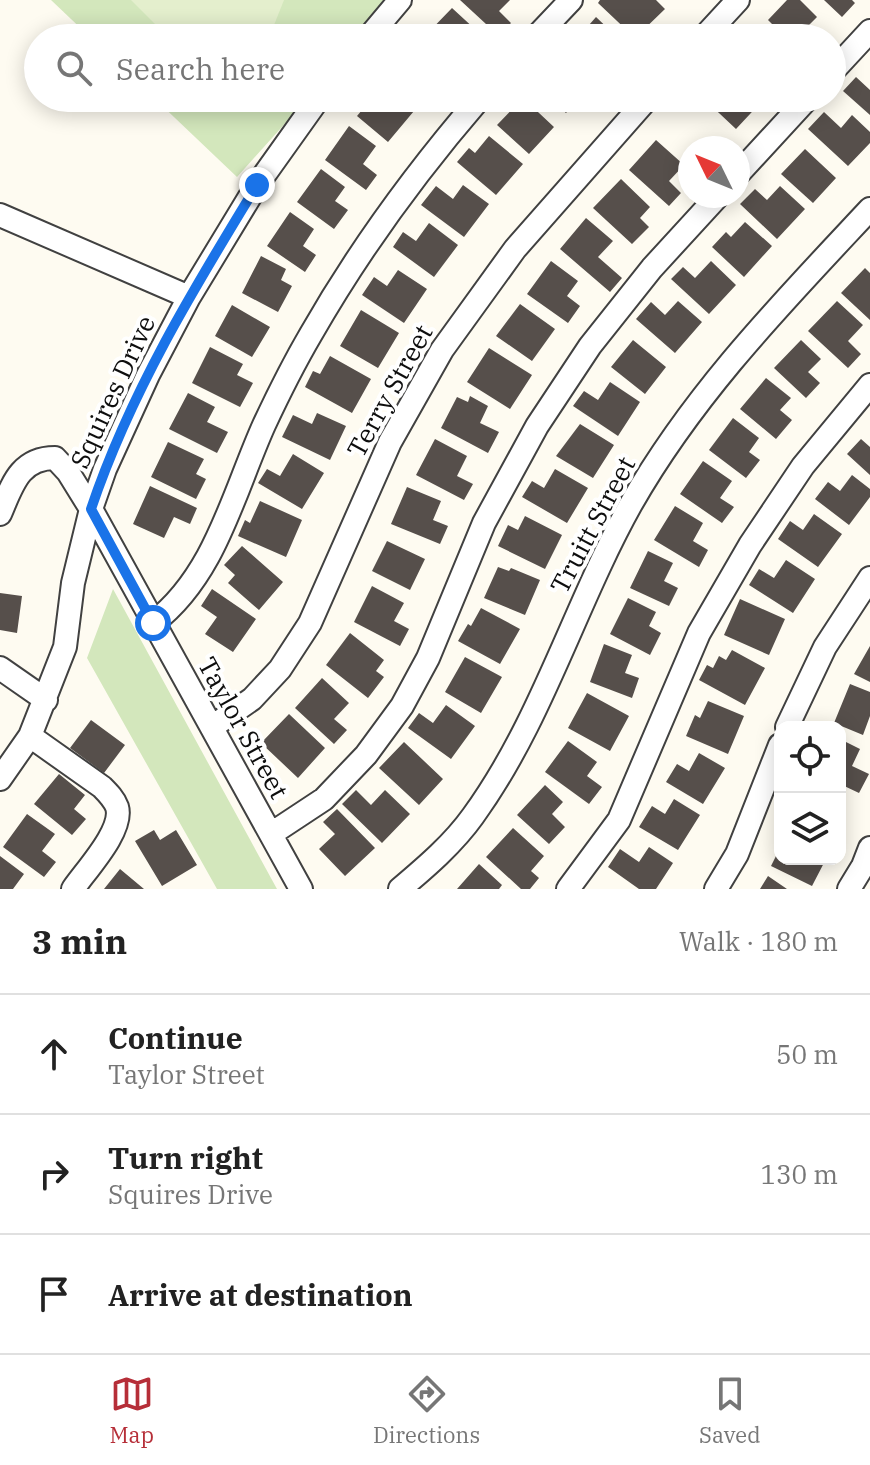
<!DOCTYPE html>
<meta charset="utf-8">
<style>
:root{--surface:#fff;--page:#f6f6f6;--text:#222;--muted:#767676;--line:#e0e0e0;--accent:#b62e38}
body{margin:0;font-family:"IBM Plex Serif",serif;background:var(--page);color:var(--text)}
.controls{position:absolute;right:24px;bottom:24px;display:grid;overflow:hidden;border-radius:16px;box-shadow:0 4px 20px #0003}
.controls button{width:72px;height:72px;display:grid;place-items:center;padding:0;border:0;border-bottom:2px solid var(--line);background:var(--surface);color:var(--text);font:40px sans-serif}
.compass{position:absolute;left:678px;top:136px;width:72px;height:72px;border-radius:50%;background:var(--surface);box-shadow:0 4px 20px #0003;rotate:313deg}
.stop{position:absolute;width:24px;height:24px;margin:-18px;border:6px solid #1a73e8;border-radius:50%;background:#fff}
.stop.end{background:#1a73e8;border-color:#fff;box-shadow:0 2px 8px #0008}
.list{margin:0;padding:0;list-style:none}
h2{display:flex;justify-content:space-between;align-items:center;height:104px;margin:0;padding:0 32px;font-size:34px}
h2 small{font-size:26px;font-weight:400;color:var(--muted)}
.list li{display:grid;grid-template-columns:52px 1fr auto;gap:24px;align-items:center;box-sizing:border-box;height:120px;padding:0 32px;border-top:2px solid var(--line)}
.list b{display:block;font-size:30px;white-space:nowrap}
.list p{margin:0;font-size:26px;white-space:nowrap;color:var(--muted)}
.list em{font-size:26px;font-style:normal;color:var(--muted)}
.icon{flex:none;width:44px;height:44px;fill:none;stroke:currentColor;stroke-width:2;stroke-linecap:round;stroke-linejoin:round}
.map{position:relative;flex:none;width:870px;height:889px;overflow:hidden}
.search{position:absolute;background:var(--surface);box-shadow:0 4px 20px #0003;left:24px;right:24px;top:24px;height:88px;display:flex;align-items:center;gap:20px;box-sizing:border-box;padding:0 28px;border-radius:44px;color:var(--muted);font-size:30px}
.sheet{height:464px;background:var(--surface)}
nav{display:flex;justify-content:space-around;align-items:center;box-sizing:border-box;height:112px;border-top:2px solid var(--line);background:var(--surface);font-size:22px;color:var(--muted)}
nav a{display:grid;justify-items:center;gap:4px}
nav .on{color:var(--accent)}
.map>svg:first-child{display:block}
.green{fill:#d3e7bc}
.pitch{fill:#e4efcd}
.building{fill:#564f4b}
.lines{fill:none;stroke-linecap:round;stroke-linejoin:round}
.minor-casing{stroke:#414141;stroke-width:26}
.minor{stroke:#fff;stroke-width:22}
.route{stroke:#1a73e8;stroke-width:10}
.labels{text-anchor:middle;stroke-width:8;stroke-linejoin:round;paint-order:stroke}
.street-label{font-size:26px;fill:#0e0e0e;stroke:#fff}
</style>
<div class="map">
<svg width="870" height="889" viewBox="0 0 870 889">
<rect width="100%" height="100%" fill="#fefbf1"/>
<path class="green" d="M51 0H396L362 38H91Z
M154 98H308L237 177Z
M113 589 277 889H278H217L87 658Z"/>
<path class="pitch" d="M131 0H284L274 25 262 38H169Z"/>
<path class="building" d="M460 0H510L499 11 511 23 499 36Z
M600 0H656L665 9 635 38 598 3Z
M787 0H800L817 17 808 26 820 38H786L768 20Z
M824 0H852L855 3 842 17Z
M452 8 477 31 470 38H423Z
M596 17 618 38H562L574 26 582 33Z
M856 77 870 90V115L843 91Z
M372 98H399L414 111 388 142 357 116Z
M523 98 554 127 529 154 497 125Z
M549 98H580L566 113Z
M703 98H765L736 129Z
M824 112 841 128 852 115 870 132V143L848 166 808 129Z
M349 126 376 146 363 164 377 175 366 190 325 160Z
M489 136 523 164 496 195 457 162 469 148 475 153Z
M656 140 684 165 669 181 681 193 669 206 629 170Z
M805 149 836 178 813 203 781 174Z
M321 169 345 187 335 201 348 210 334 229 297 202Z
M621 179 650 207 640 218 649 227 632 244 593 208Z
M463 185 489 204 464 237 421 205 436 186 453 199Z
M780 186 805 209 777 239 740 204 755 189 767 200Z
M290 212 314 229 303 246 316 255 305 272 267 246Z
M586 218 613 241 598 257 622 278 610 292 560 249Z
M745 222 772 246 744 277 712 247 726 232 731 237Z
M429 223 458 245 434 277 393 247 403 232 416 241Z
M261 256 286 269 281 280 292 286 278 312 242 293Z
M551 261 578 281 567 296 580 306 568 323 527 294Z
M711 261 736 285 709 314 671 279 683 267 695 278Z
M865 268 870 273V320L841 293Z
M398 270 427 289 404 323 362 295 374 277 387 286Z
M678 301 702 322 675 353 636 319 651 302 665 315Z
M837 301 863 325 848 341 861 354 848 368 808 331Z
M520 304 555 329 532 361 496 336Z
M232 305 270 327 252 357 215 336Z
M361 310 399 333 378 368 340 346Z
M633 340 666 367 645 394 611 367Z
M801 340 821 359 808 372 820 383 806 398 774 368Z
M210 347 243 364 237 375 253 383 240 407 192 383Z
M489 348 532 375 510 409 467 382Z
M330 356 371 379 352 413 305 387 313 371 320 374Z
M766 378 791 398 780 410 792 420 776 439 740 409Z
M610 382 640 402 618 436 573 406 584 391 598 400Z
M188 393 215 407 207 422 228 432 217 453 169 429Z
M470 396 488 406 480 423 499 432 488 453 441 428 457 397 468 402Z
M317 413 346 426 330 460 282 437 293 415 312 424Z
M733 418 759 438 749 452 760 460 746 478 709 450Z
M580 424 614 445 593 478 556 456Z
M435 439 467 456 457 476 473 484 464 500 416 475Z
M861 439 870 447V475L847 454Z
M168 442 204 459 196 474 206 479 196 499 151 477Z
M293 454 324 473 302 509 258 483 267 469 280 476Z
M703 461 732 481 720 498 734 507 722 523 680 494Z
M555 469 588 488 567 523 522 497 532 481 544 488Z
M852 475 870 489V497L849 525 815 499 828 482 840 491Z
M150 486 197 508 190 524 174 517 164 538 133 524Z
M407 487 441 501 433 520 448 526 440 544 391 524Z
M260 501 302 520 286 557 238 536 245 520 250 523Z
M675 506 703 523 693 541 708 550 699 567 654 540Z
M814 514 842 534 818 567 778 539 790 521 803 530Z
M525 516 562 535 545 569 498 546 508 525 518 530Z
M387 541 425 559 410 590 372 571Z
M242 546 283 582 259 610 228 583 235 575 224 565Z
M648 551 673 563 664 581 678 588 669 606 630 588Z
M786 560 815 579 793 613 749 585 759 569 774 578Z
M498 567 509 571 511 568 540 580 525 615 484 598Z
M372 586 404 603 394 621 409 629 400 646 354 622Z
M212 589 256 619 233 652 205 634 217 617 201 606Z
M0 593 22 596 17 633 0 630Z
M628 598 656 612 649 626 661 633 650 655 610 634Z
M740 599 785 619 769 655 724 635Z
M481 608 520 629 500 664 458 641 468 624 471 626Z
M350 633 384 660 376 671 384 677 368 698 326 665Z
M604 644 632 655 625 673 639 678 632 698 590 682Z
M870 646V682L854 674Z
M732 650 765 668 745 705 699 680 707 665 713 668 719 656 726 660Z
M465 657 502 677 481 713 445 692Z
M322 678 349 703 334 719 347 730 334 744 295 708Z
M850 684 870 692V716L863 735 834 723Z
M587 693 629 716 610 751 568 728Z
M708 701 744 716 728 754 686 736 695 715 700 718Z
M446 705 475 726 451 759 408 728 419 713 433 723Z
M289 714 325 748 298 778 261 743Z
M91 720 125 745 104 773 70 748Z
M840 739 860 749 852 766 869 774 859 793 840 784Z
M568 741 597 762 587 776 602 787 589 804 545 772Z
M404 742 443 779 419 805 379 768Z
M699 753 725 768 703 804 666 782 677 764 689 771Z
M59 774 85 795 74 809 86 819 72 835 34 804Z
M545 785 563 802 552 814 565 827 549 844 517 815Z
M356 790 371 805 385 790 410 814 382 843 342 804Z
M674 799 700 815 678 850 639 827 652 806 665 814Z
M337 809 375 848 345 876 319 849 335 834 323 822Z
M27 814 55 834 42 851 56 862 44 877 3 847Z
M513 828 544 856 531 871 539 878 530 889H521L486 857Z
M154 830 160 840 176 830 197 865 162 886 135 841Z
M649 847 673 863 656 889H639L608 867 620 849 639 862Z
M780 848V859H826L812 886 771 866Z
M0 856 24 874 13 889H0Z
M479 864 502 885 499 889H457Z
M120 869 144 889H104Z
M768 876 787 889H760Z"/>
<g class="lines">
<defs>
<path id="minor" d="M368 38 400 0
M535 38 571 0
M703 38 738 0
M832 72 870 31
M738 174 808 98
M0 215 189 297
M0 514C12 486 19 458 55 458L68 472 91 509 301 889
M153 623C215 576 233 494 264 425 278 395 294 363 311 334 359 250 417 171 480 98
M0 668 46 700
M212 727 252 699 280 669 310 623 390 442 442 350 515 249 648 98
M787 727 825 647 870 578
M30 736 102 787C108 793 114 799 117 807 124 830 86 870 73 889
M0 779 30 736 65 647 73 583 91 509 105 469 148 375 189 297 257 185 319 98
M271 834 324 799 366 755 402 706 428 658 484 523 537 426 590 346 652 268 718 196
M400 889C426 867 453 844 473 816 542 721 574 606 631 504 694 393 783 302 870 209
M568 889 619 820 699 633 750 545 803 466 870 385
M716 889 737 854 780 745
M849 889 863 866 870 848"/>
</defs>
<use href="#minor" class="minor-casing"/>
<use href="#minor" class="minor"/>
</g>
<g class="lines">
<path class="route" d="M153 623 91 509C130 393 194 288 257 185"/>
</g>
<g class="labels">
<g class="street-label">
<text transform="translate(390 391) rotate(-61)" y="9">Terry Street</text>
<text transform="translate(113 392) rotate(-65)" y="9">Squires Drive</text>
<text transform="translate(593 525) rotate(-62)" y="9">Truitt Street</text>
<text transform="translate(243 728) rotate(61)" y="9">Taylor Street</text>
</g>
</g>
</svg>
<div class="controls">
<button><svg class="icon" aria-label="locate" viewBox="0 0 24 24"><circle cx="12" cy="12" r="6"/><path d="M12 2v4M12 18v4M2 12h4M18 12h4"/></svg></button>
<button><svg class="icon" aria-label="layers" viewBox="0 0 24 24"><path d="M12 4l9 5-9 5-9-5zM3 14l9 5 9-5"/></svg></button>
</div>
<svg class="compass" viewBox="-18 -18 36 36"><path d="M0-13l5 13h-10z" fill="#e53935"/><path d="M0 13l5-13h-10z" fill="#767676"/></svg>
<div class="stop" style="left:153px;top:623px"></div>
<div class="stop end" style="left:257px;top:185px"></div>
<div class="search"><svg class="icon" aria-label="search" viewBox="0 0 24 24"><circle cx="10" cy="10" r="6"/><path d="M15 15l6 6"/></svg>Search here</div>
</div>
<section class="sheet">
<h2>3 min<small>Walk · 180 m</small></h2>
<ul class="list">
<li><svg class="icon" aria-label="ahead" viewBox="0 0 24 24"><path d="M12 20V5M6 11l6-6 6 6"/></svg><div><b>Continue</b><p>Taylor Street</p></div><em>50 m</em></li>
<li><svg class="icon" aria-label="right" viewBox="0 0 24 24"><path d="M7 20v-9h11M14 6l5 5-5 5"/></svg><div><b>Turn right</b><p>Squires Drive</p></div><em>130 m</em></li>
<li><svg class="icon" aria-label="arrive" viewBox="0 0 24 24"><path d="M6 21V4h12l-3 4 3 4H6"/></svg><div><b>Arrive at destination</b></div></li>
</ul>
</section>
<nav>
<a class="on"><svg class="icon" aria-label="map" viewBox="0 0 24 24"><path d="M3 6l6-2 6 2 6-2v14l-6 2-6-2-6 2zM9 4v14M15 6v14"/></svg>Map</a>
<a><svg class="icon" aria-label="directions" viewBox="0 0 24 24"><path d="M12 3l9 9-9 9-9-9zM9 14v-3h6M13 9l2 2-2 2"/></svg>Directions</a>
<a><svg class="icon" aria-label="saved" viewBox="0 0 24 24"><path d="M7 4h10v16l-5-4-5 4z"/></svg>Saved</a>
</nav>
